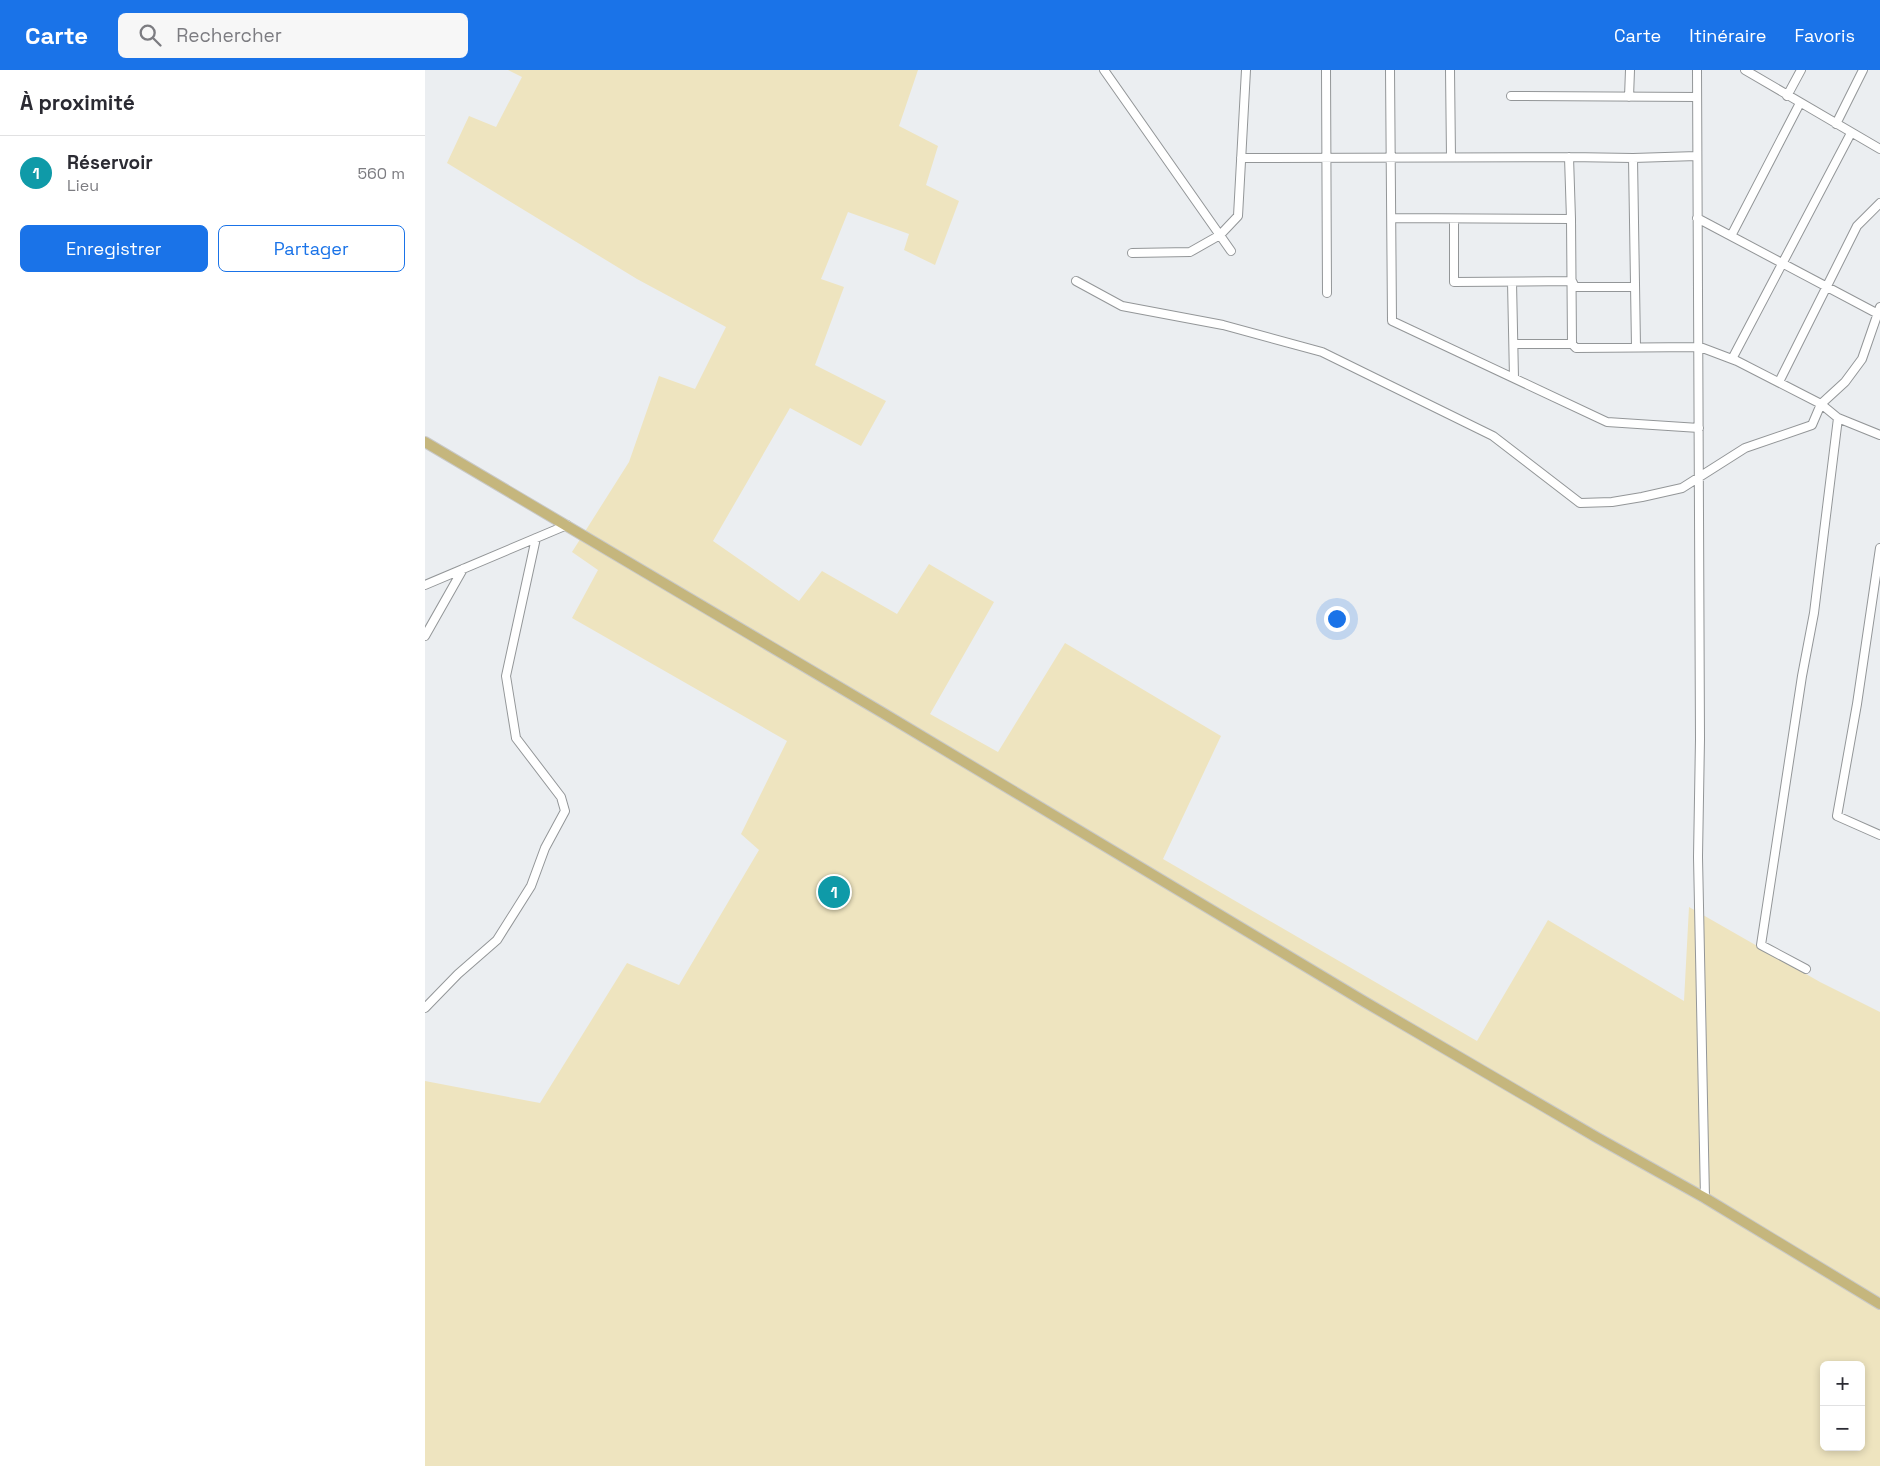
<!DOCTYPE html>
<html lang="fr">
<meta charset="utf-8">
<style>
:root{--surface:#fff;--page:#f7f7f7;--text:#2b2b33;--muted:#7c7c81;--line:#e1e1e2;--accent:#1a73e8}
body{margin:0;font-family:"Space Grotesk",sans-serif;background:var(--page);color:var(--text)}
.controls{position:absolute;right:15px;bottom:15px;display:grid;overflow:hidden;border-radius:8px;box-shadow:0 2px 8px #0003}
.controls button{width:45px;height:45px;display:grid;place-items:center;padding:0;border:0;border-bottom:1px solid var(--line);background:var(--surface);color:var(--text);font:25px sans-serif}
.you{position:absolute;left:911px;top:548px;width:18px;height:18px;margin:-12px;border:4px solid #fff;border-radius:50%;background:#1a73e8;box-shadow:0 0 0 8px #1a73e833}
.badge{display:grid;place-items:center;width:32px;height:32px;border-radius:50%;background:var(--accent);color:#fff;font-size:16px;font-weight:700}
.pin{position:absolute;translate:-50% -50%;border:2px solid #fff;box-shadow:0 1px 5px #0006}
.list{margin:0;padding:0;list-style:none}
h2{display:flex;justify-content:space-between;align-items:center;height:65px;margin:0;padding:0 20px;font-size:21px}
h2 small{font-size:16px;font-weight:400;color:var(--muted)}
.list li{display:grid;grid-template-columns:32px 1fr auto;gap:15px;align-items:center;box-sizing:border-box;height:75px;padding:0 20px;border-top:1px solid var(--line)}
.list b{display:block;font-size:19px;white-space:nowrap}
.list p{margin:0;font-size:16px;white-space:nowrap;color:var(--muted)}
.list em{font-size:16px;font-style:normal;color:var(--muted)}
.actions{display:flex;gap:10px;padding:15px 20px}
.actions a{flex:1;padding:11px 0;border:1px solid var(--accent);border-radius:8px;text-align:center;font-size:18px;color:var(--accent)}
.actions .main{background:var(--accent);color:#fff}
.icon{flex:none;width:28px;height:28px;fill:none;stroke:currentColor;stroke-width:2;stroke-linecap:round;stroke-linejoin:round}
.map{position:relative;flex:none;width:1455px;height:1396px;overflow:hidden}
header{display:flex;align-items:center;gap:30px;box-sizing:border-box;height:70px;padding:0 25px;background:var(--accent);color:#fff}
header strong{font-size:24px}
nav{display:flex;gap:28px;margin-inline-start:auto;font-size:18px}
.search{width:350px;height:45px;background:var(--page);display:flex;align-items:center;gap:12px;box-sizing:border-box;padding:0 18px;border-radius:8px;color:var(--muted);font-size:19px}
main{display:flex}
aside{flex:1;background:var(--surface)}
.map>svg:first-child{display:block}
.sand{fill:#eee4bf;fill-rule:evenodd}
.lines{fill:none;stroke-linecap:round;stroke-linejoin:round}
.minor-casing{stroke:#939698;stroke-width:10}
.major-casing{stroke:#c8c9c9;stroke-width:12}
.minor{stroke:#fff;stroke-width:8}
.major{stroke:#c5b67d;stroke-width:10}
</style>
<header>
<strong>Carte</strong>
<div class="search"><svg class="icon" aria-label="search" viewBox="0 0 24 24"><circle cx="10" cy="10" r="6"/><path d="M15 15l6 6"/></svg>Rechercher</div>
<nav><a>Carte</a><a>Itinéraire</a><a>Favoris</a></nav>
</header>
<main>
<aside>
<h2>À proximité<small></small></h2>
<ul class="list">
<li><span class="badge" style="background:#0f9aa8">1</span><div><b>Réservoir</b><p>Lieu</p></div><em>560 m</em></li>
</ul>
<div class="actions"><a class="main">Enregistrer</a><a>Partager</a></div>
</aside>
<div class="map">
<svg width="1455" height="1396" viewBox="0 0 1455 1396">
<rect width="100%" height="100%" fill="#ebeef1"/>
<path class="sand" d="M83 0H493L474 56 513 76 501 115 534 131 510 195 479 180 484 164 423 142 396 209 419 217 390 295 461 331 436 376 365 338 288 471 374 531 397 501 472 544 504 494 569 532 505 644 573 682 640 573 796 666 738 789 1052 971 1123 850 1259 931 1264 837 1395 912 1455 942V1396H0V1011L115 1033 202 893 254 915 334 780 316 764 362 671 147 548 173 500 147 482 204 392 234 306 270 319 301 257 212 209 22 93 44 46 71 57 97 7ZM1399 1295H1436V1377H1399Z"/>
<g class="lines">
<defs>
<path id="minor" d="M679 0 806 181
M901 0 902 223
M965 0 967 251 1182 352 1274 358
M1025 0 1026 87
M1272 0 1275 669 1273 787 1280 1128
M1320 0 1455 79
M1086 26 1272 27
M1362 26 1376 0
M1204 27 1205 0
M1411 54 1438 0
M1144 87 1146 149 1147 274
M816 88 1144 87 1208 88 1272 86
M1208 88 1211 277
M967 148 1146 149
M1272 148 1455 245
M1029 149V212L1147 211 1150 217H1209
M1306 166 1375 33
M707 183 765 182 795 165 813 146 821 0
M651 211 697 236 798 255 897 282 1068 366 1155 433 1187 432 1217 427 1257 418 1320 378 1387 355 1396 334 1420 312 1437 289 1455 237
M1087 212 1089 308
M1089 274H1147L1151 278 1275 277 1312 291 1396 334 1413 348 1455 365
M1307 289 1426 63
M1354 312 1432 156 1455 133
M1455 478 1432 634 1412 746 1455 765
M0 515 142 455
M0 566 38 499
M1381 899 1336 875 1377 606 1389 543 1413 348
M0 938 33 904 72 870 106 816 120 778 140 741 136 727 91 668 81 606 111 468"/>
<path id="major" d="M0 372 458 643 940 932 1171 1067 1280 1128 1455 1234"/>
</defs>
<use href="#minor" class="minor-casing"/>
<use href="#major" class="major-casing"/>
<use href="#minor" class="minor"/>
<use href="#major" class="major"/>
</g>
</svg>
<div class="controls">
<button>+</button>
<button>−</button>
</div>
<div class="you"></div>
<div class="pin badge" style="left:409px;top:822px;background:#0f9aa8">1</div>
</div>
</main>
